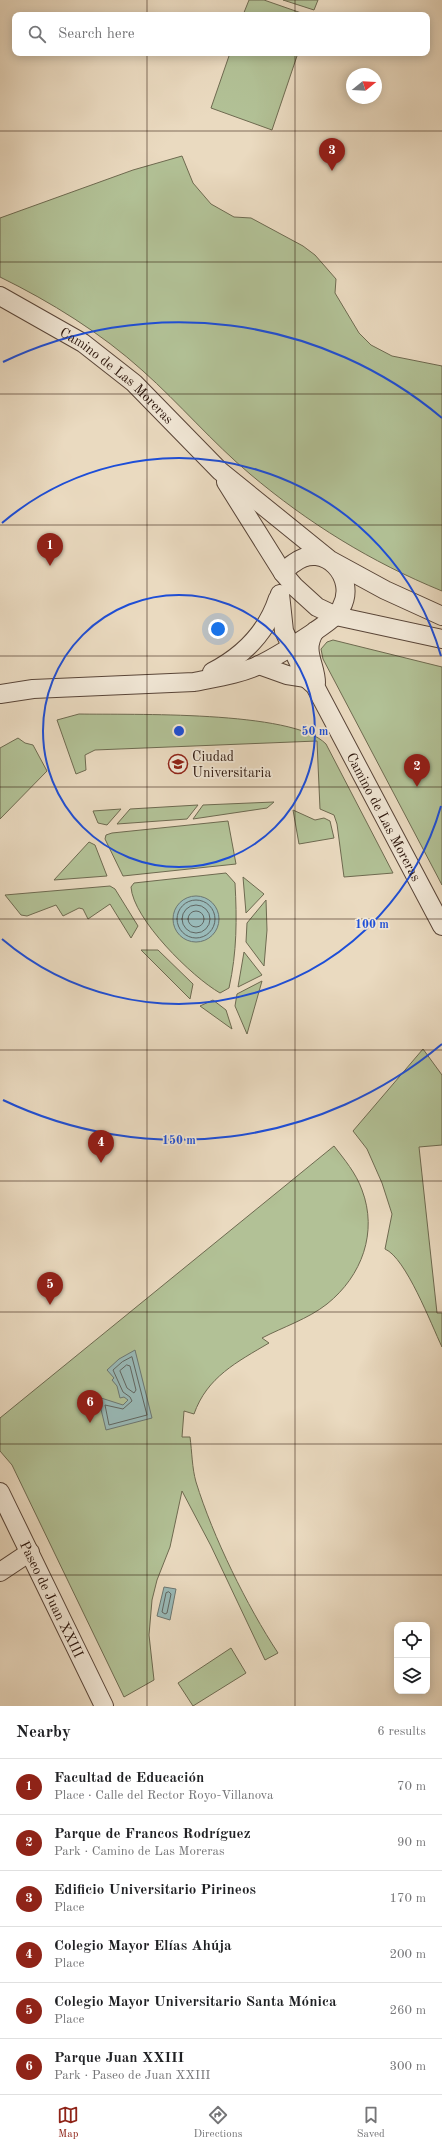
<!DOCTYPE html>
<meta charset="utf-8">
<style>
:root{--surface:#fff;--page:#f6f6f6;--text:#202124;--muted:#757577;--line:#e0e0e0;--accent:#8f2418}
body{margin:0;font-family:"Old Standard TT",serif;background:var(--page);color:var(--text)}
.controls{position:absolute;right:12px;bottom:12px;display:grid;overflow:hidden;border-radius:8px;box-shadow:0 2px 10px #0003}
.controls button{width:36px;height:36px;display:grid;place-items:center;padding:0;border:0;border-bottom:1px solid var(--line);background:var(--surface);color:var(--text);font:20px sans-serif}
.compass{position:absolute;left:346px;top:68px;width:36px;height:36px;border-radius:50%;background:var(--surface);box-shadow:0 2px 10px #0003;rotate:72deg}
.you{position:absolute;left:218px;top:629px;width:14px;height:14px;margin:-10px;border:3px solid #fff;border-radius:50%;background:#1a73e8;box-shadow:0 0 0 6px #1a73e833}
.badge{display:grid;place-items:center;width:26px;height:26px;border-radius:50%;background:var(--accent);color:#fff;font-size:13px;font-weight:700}
.pin{position:absolute;translate:-50% -33px;filter:drop-shadow(0 1px 2px #0008)}
.pin::after{content:'';position:absolute;top:21px;width:14px;height:12px;background:inherit;clip-path:polygon(0 0,100% 0,50% 100%)}
.list{margin:0;padding:0;list-style:none}
h2{display:flex;justify-content:space-between;align-items:center;height:52px;margin:0;padding:0 16px;font-size:17px}
h2 small{font-size:13px;font-weight:400;color:var(--muted)}
.list li{display:grid;grid-template-columns:26px 1fr auto;gap:12px;align-items:center;box-sizing:border-box;height:56px;padding:0 16px;border-top:1px solid var(--line)}
.list b{display:block;font-size:15px;white-space:nowrap}
.list p{margin:0;font-size:13px;white-space:nowrap;color:var(--muted)}
.list em{font-size:13px;font-style:normal;color:var(--muted)}
.icon{flex:none;width:22px;height:22px;fill:none;stroke:currentColor;stroke-width:2;stroke-linecap:round;stroke-linejoin:round}
.map{position:relative;flex:none;width:442px;height:1706px;overflow:hidden}
.search{position:absolute;background:var(--surface);box-shadow:0 2px 10px #0003;left:12px;right:12px;top:12px;height:44px;display:flex;align-items:center;gap:10px;box-sizing:border-box;padding:0 14px;border-radius:8px;color:var(--muted);font-size:15px}
.sheet{height:388px;background:var(--surface)}
nav{display:flex;justify-content:space-around;align-items:center;box-sizing:border-box;height:56px;border-top:1px solid var(--line);background:var(--surface);font-size:11px;color:var(--muted)}
nav a{display:grid;justify-items:center;gap:2px}
nav .on{color:var(--accent)}
.map>svg:first-child{display:block}
.green{fill:#b2c196;stroke:#6e6a50}
.water{fill:#99bab8;stroke:#6c7772}
.lines{fill:none;stroke-linecap:round;stroke-linejoin:round}
.shore{stroke:#616661;stroke-width:1}
.minor-casing{stroke:#594538;stroke-width:20}
.minor{stroke:#f1e7d6;stroke-width:18}
.grid{fill:none;stroke:#29130a;stroke-width:1;stroke-opacity:0.55}
.ring{fill:none;stroke:#1d4ed8;stroke-width:2}
.labels{text-anchor:middle;stroke-width:3.5;stroke-linejoin:round;paint-order:stroke}
.street-label{font-size:14px;fill:#29130a;stroke:#f1e7d6}
.poi-label{font-size:14px;fill:#29130a;stroke:#f1e7d6;text-anchor:start}
.centre{fill:#1d4ed8;stroke:#f1e7d6;stroke-width:2}
.ring-label{font-size:12px;text-anchor:middle;font-weight:bold;fill:#1d4ed8;stroke:#f1e7d6;stroke-width:3.5;stroke-linejoin:round;paint-order:stroke}
</style>
<div class="map">
<svg width="442" height="1706" viewBox="0 0 442 1706">
<rect width="100%" height="100%" fill="#eadac0"/>
<filter id="stains"><feTurbulence type="fractalNoise" baseFrequency=".005" numOctaves="4"/><feColorMatrix values="0 0 0 0 .2 0 0 0 0 .09 0 0 0 0 .02 0 0 0 .5 -.17"/></filter>
<radialGradient id="worn" r=".72"><stop offset=".6" stop-color="#630" stop-opacity="0"/><stop offset="1" stop-color="#630" stop-opacity=".3"/></radialGradient>
<path class="green" d="M249 0H264L307 15H243Z
M283 0H318L314 10Z
M230 53H298L272 130 211 108Z
M182 156 193 183 211 204 234 217 251 218 303 246 315 255 336 279 335 293 359 333 371 345 392 356 442 366V591C371 562 308 523 250 474 212 442 180 404 143 371 101 333 51 302 0 277V218L133 170Z
M333 640 442 667V885L323 659 321 649 327 642Z
M79 714C130 715 293 710 326 744L393 873 344 877 337 824 334 815 320 809 317 741 95 750 85 755 86 770 76 774 57 720Z
M18 738 25 743 33 745 47 771 0 819V748Z
M274 802 267 808 193 819 203 805Z
M198 805 187 819 117 824 130 809Z
M121 809 107 825 98 823 93 811Z
M293 810 315 820 324 818 330 821 334 838 299 844Z
M228 821 236 864 123 876 105 839 106 835 112 833Z
M89 842 95 845 107 876 54 880Z
M226 873 235 883C237 919 237 952 229 988L220 993C192 977 133 919 131 887L134 883Z
M243 877 264 894 246 913Z
M110 886 115 889 138 926 131 938 110 904 88 919 83 909 79 908 63 916 56 905 27 916 21 915 5 895Z
M266 900 267 930 264 966 246 942 247 923Z
M141 950H158L193 984 190 999Z
M244 952 262 975 238 987Z
M262 981 247 1034 235 1006 237 994Z
M213 1000 226 1010 232 1029 200 1006Z
M423 1049 442 1075V1145L419 1147 437 1313H442V1347C431 1324 406 1258 385 1249L392 1214 382 1183 367 1149 353 1131Z
M334 1146C344 1159 356 1173 362 1190 378 1232 362 1276 327 1304 308 1319 283 1327 262 1338L269 1343C237 1362 207 1377 194 1414L184 1411 182 1437H190C192 1452 192 1468 196 1482 213 1537 247 1606 278 1653L265 1660 211 1546 182 1491 170 1547 157 1580 152 1600 149 1635 154 1680 124 1697 12 1465 0 1451V1418Z
M231 1648 246 1673 193 1706 178 1683Z"/>
<path class="water" d="M173 919a23 23 0 1 1 46 0a23 23 0 1 1-46 0Z
M135 1350 152 1418 106 1430 98 1397 123 1405 128 1400 124 1397 120 1398 117 1386 112 1380 114 1378 107 1370 119 1359Z
M164 1587 176 1589 170 1620 157 1616Z"/>
<g class="lines">
<path class="shore" d="M177 919a19 19 0 1 1 38 0a19 19 0 1 1-38 0Z
M182 919a14 14 0 1 1 28 0a14 14 0 1 1-28 0Z
M188 919a8 8 0 1 1 16 0a8 8 0 1 1-16 0Z
M132 1357 147 1415 109 1425 105 1405 123 1409 132 1401 130 1397 123 1392 113 1370 122 1362Z
M127 1365 130 1366 136 1390 134 1393 127 1388 120 1371Z
M169 1592 171 1594 167 1613 165 1614 162 1612 166 1593Z"/>
<defs>
<g id="minor">
<path id="s1" d="M0 296 83 343 134 383 220 471 330 560 385 590 442 616"/>
<path d="M226 482 283 573 295 587 317 607 336 616 442 639"/>
<path id="s2" d="M280 594 284 631 306 678 315 686 442 926"/>
<path d="M315 631C302 651 316 664 316 683"/>
<path d="M259 665 287 675 306 678"/>
<path d="M212 672C243 656 267 632 278 598"/>
<path d="M0 694 33 689 194 682C213 678 241 674 259 665 278 656 296 644 314 632 323 625 335 619 341 608 358 578 324 540 294 563 290 565 287 570 283 573"/>
<path id="s3" d="M0 1492 104 1706"/>
<path d="M0 1572 30 1552"/>
</g>
</defs>
<use href="#minor" class="minor-casing"/>
<use href="#minor" class="minor"/>
</g>
<path class="grid" d="M147 0V15M295 0V15M147 53V1706M295 53V1706M0 131H442M0 262H442M0 394H442M0 525H442M0 656H442M0 787H442M0 919H442M0 1050H442M0 1181H442M0 1312H442M0 1444H442M0 1575H442"/>
<g class="ring">
<circle cx="179" cy="731" r="136"/>
<path d="M441 806A273 273 0 0 1 2 939M2 523A273 273 0 0 1 441 656"/>
<path d="M442 1044A409 409 0 0 1 3 1100M3 362A409 409 0 0 1 442 418"/>
</g>
<defs>
<symbol id="university-ring" viewBox="-11 -11 22 22"><circle r="9.5" fill="#f1e7d6" stroke="#8f2418" stroke-width="1.5"/><path d="M0-5L7-2L0 1L-7-2ZM-4 1L0 2.5L4 1V4Q0 6-4 4Z" fill="#8f2418"/></symbol>
</defs>
<g fill-rule="evenodd">
<use href="#university-ring" x="167" y="753" width="22" height="22"/>
</g>
<g class="labels">
<g class="street-label">
<text dy="5" stroke="none"><textPath href="#s1" startOffset="142">Camino de Las Moreras</textPath></text>
<text dy="5" stroke="none"><textPath href="#s2" startOffset="249">Camino de Las Moreras</textPath></text>
<text dy="5" stroke="none"><textPath href="#s3" startOffset="119">Paseo de Juan XXIII</textPath></text>
</g>
<g class="poi-label">
<text x="192" y="761">Ciudad<tspan x="192" dy="16">Universitaria</tspan></text>
</g>
</g>
<circle cx="179" cy="731" r="6" class="centre"/>
<g class="ring-label">
<text x="315" y="735">50 m</text>
<text x="372" y="928">100 m</text>
<text x="179" y="1144">150 m</text>
</g>
<rect width="100%" height="100%" filter="url(#stains)"/>
<rect width="100%" height="100%" fill="url(#worn)"/>
</svg>
<div class="controls">
<button><svg class="icon" aria-label="locate" viewBox="0 0 24 24"><circle cx="12" cy="12" r="6"/><path d="M12 2v4M12 18v4M2 12h4M18 12h4"/></svg></button>
<button><svg class="icon" aria-label="layers" viewBox="0 0 24 24"><path d="M12 4l9 5-9 5-9-5zM3 14l9 5 9-5"/></svg></button>
</div>
<svg class="compass" viewBox="-18 -18 36 36"><path d="M0-13l5 13h-10z" fill="#e53935"/><path d="M0 13l5-13h-10z" fill="#757577"/></svg>
<div class="you"></div>
<div class="pin badge" style="left:50px;top:566px">1</div>
<div class="pin badge" style="left:417px;top:787px">2</div>
<div class="pin badge" style="left:332px;top:171px">3</div>
<div class="pin badge" style="left:101px;top:1163px">4</div>
<div class="pin badge" style="left:50px;top:1305px">5</div>
<div class="pin badge" style="left:90px;top:1423px">6</div>
<div class="search"><svg class="icon" aria-label="search" viewBox="0 0 24 24"><circle cx="10" cy="10" r="6"/><path d="M15 15l6 6"/></svg>Search here</div>
</div>
<section class="sheet">
<h2>Nearby<small>6 results</small></h2>
<ul class="list">
<li><span class="badge">1</span><div><b>Facultad de Educación</b><p>Place · Calle del Rector Royo-Villanova</p></div><em>70 m</em></li>
<li><span class="badge">2</span><div><b>Parque de Francos Rodríguez</b><p>Park · Camino de Las Moreras</p></div><em>90 m</em></li>
<li><span class="badge">3</span><div><b>Edificio Universitario Pirineos</b><p>Place</p></div><em>170 m</em></li>
<li><span class="badge">4</span><div><b>Colegio Mayor Elías Ahúja</b><p>Place</p></div><em>200 m</em></li>
<li><span class="badge">5</span><div><b>Colegio Mayor Universitario Santa Mónica</b><p>Place</p></div><em>260 m</em></li>
<li><span class="badge">6</span><div><b>Parque Juan XXIII</b><p>Park · Paseo de Juan XXIII</p></div><em>300 m</em></li>
</ul>
</section>
<nav>
<a class="on"><svg class="icon" aria-label="map" viewBox="0 0 24 24"><path d="M3 6l6-2 6 2 6-2v14l-6 2-6-2-6 2zM9 4v14M15 6v14"/></svg>Map</a>
<a><svg class="icon" aria-label="directions" viewBox="0 0 24 24"><path d="M12 3l9 9-9 9-9-9zM9 14v-3h6M13 9l2 2-2 2"/></svg>Directions</a>
<a><svg class="icon" aria-label="saved" viewBox="0 0 24 24"><path d="M7 4h10v16l-5-4-5 4z"/></svg>Saved</a>
</nav>
